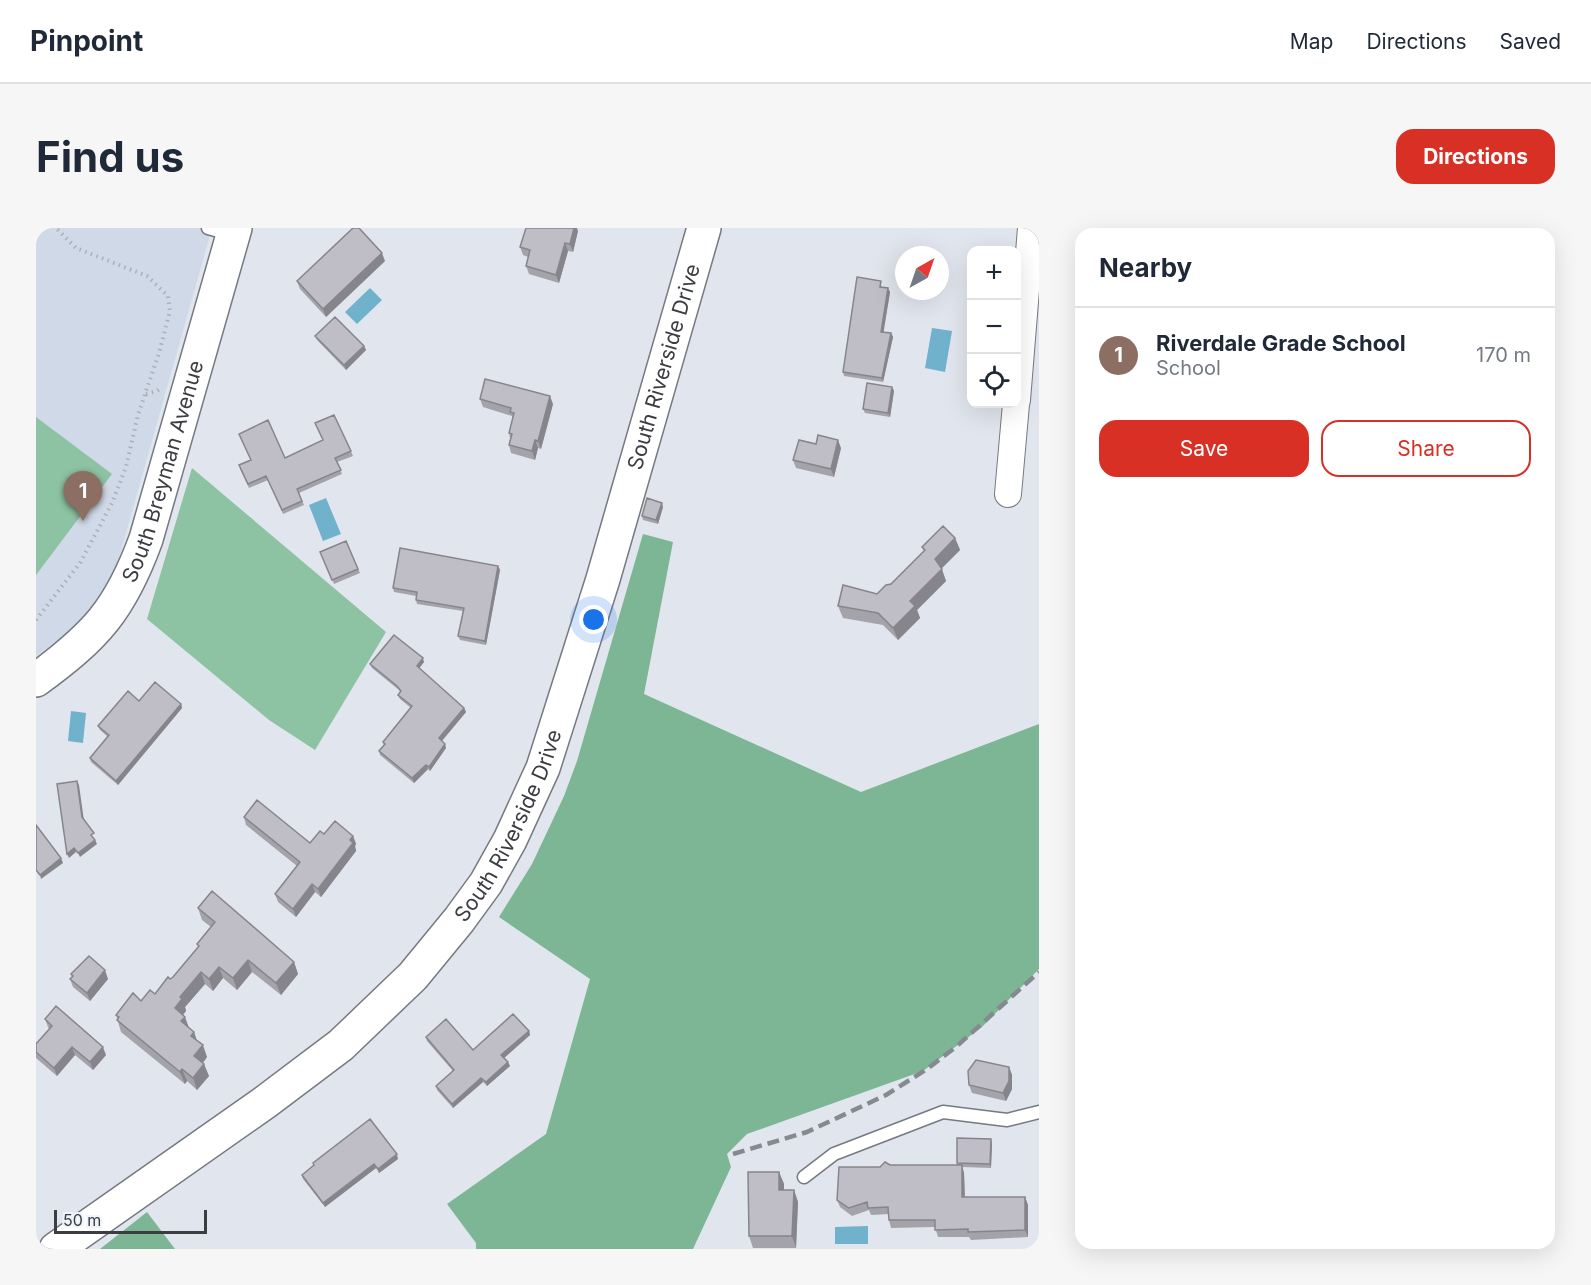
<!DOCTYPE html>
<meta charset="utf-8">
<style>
:root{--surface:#fff;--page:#f6f6f7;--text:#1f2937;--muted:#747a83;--line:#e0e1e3;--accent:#d93025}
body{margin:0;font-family:Inter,sans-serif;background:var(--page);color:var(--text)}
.controls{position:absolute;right:18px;top:18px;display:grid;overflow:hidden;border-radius:12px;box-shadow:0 6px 24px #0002}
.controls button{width:54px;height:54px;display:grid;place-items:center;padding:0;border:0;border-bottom:2px solid var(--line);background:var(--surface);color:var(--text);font:30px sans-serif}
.compass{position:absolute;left:859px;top:18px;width:54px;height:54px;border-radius:50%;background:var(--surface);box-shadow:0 6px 24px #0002;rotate:40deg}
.scale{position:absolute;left:18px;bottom:15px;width:153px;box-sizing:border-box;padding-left:6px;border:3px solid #3b3d40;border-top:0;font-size:16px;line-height:21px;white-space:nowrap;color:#3b3d40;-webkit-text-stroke:4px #eef4fb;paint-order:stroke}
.you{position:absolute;left:558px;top:392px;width:21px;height:21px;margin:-15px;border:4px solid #fff;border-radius:50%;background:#1a73e8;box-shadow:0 0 0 9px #1a73e833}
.badge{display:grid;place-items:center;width:39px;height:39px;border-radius:50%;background:var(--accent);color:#fff;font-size:20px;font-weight:700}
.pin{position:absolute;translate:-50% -50px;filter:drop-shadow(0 2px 3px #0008)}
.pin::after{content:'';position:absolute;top:32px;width:21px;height:18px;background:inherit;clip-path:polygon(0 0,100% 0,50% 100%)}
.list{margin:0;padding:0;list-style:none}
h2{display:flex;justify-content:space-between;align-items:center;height:78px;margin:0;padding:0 24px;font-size:26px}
h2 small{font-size:20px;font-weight:400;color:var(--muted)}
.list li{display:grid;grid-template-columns:39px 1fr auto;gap:18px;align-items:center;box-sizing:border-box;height:96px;padding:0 24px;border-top:2px solid var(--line)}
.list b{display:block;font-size:22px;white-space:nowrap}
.list p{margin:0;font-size:20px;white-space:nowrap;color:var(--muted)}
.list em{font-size:20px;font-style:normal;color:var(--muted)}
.actions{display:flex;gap:12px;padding:18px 24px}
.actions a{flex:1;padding:14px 0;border:2px solid var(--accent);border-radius:18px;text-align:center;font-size:21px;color:var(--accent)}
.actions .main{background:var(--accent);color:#fff}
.icon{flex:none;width:33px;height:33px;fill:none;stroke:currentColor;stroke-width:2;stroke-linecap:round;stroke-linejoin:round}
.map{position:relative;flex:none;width:1003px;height:1021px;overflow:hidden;border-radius:18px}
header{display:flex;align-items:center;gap:36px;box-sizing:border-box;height:84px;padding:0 30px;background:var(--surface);border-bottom:2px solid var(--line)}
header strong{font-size:28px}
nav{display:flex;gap:33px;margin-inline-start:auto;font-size:21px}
.intro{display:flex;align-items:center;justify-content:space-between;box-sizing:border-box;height:144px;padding:0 36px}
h1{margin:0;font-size:42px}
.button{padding:15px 27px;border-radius:18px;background:var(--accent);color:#fff;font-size:21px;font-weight:700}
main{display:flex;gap:36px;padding:0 36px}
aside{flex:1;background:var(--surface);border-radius:18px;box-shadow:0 6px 24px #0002}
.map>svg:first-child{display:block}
.built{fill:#d0d9e7}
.green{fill:#8dc2a2}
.forest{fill:#7db694}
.water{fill:#70b1cc}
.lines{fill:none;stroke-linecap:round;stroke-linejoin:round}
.lane-casing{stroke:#757980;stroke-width:15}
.street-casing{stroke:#757980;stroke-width:28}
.secondary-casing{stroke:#757980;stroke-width:36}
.primary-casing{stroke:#757980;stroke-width:36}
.path{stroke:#acb0b6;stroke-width:4;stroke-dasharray:1.5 4.5;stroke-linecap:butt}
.lane{stroke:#fff;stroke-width:12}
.street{stroke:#fff;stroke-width:26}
.secondary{stroke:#fff;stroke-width:33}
.primary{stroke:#fff;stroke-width:33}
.rail{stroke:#868a8f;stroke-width:4.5;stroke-dasharray:12 6;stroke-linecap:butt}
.wall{fill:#a4a3aa}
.shaded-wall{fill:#86858b}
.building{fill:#bfbec6;stroke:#86858b;stroke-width:1.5}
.labels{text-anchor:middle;stroke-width:6;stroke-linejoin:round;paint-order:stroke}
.street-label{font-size:21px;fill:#3b3d40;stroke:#eef4fb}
</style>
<header>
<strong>Pinpoint</strong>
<nav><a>Map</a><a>Directions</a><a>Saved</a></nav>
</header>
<div class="intro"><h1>Find us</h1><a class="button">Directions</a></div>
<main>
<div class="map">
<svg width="1003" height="1021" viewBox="0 0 1003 1021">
<rect width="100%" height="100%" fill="#e1e6ee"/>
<path class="built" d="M0 0H176L70 376 0 428Z"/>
<path class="green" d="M0 189 76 246 0 347Z
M156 240 350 404 279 522 233 492 111 391Z"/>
<path class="forest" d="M607 306 637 314 608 466 825 564 1003 496V741L946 799 887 843 711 906 691 926 695 939 657 1021H440V1015L411 976 510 906 554 751 463 689 496 636 528 568 541 533Z
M111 984 139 1021H64Z"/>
<path class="water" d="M334 60 346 72 321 96 309 84Z
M896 100 916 103 909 144 889 140Z
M290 270 305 306 287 313 273 277Z
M35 483 50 485 47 515 32 513Z
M832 998V1016H799V999Z"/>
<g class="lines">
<defs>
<path id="lane" d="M172 0 197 7
M768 949 798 926 907 884 971 892 1003 884"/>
<path id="street" d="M981 172 995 0
M972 266 980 176"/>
<g id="secondary">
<path id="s1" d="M0 452C60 408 84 382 110 311L199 0"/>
</g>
<g id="primary">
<path id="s2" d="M20 1021 228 875 305 817 377 748 423 692 450 655 474 612 507 540 567 351 668 0"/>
</g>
</defs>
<use href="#lane" class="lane-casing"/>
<use href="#street" class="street-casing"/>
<use href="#secondary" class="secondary-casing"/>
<use href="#primary" class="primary-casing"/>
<path class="path" d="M110 166 121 163 126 159
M0 392 44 335 76 275 90 239 102 187 123 125 134 83 132 68 111 48 40 20 20 0"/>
<use href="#lane" class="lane"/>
<use href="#street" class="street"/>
<use href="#secondary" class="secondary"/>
<use href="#primary" class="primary"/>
<path class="rail" d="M697 926 771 904 850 867 891 841 921 818 1003 744"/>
</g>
<path class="wall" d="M542 3 537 24 532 23 523 55 493 46 490 38 492 29 487 27 484 19Z
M349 33 290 89 264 61 261 53Z
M846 57V59L854 64 847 104 855 105 857 109 847 154 808 148 807 144Z
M279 108 328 118 330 122 310 142 281 112Z
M856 159 858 163 854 189 829 185 827 181Z
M444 171 517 176 505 221 502 220 499 232 475 225 473 217 474 210 473 205 477 190 476 188 447 179Z
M298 187 317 228 301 234 306 246 263 265 268 277 247 286 232 252 213 260 204 241 249 230 287 212Z
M780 216 805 220 798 249 760 240 757 232Z
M627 279 622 296 607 292 606 288Z
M919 310 924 322 905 341 910 353 881 382 884 390 862 412 847 397 807 390 802 378 841 366 855 356 888 324 886 319Z
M310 313 324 345 298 356 284 324Z
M462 338 464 342 450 417 424 412 422 408 427 383 381 376 380 372V368L358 364 357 360Z
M388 434 383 440 428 480 430 484 406 513 410 520 394 543 392 541 378 555 344 527 343 523 348 517 347 514 375 480 364 471 362 467 364 464 363 462 336 440 334 436Z
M103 473 145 476 146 480 82 557 55 534 54 530 72 509 64 502 62 498Z
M208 589 274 615 288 606 317 608 320 616 319 618 320 623 285 669 279 664 260 689 242 674 239 666 261 638 210 597Z
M162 680 258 734 262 746 245 767 216 744 201 762 187 750 177 763 169 756 149 779 150 783 147 787 153 800 158 804 161 813 171 829 167 835 173 848 161 862 151 853 149 856 85 804 80 787 119 766 137 749 162 719 161 716 175 699 166 692Z
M35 746 72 751 54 773 37 759 34 751 36 749Z
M9 791 70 827 57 842 39 827 21 848 0 830V816L13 801 12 799Z
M493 803 494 807 468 830 474 838 451 858 447 854 417 880 401 862 400 858 417 843 391 813 390 809 437 822Z
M973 839 976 847V861L970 873 936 865 933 857Z
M956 915 955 940 926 939 928 945 929 969H989L992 977V1009L935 1012 933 1009H902L899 999 855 1000 853 992V986L835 987 833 982 816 988 804 979 801 972 844 939 854 937H921V935Z
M362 931 343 945 340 940 289 979 267 951 266 947 278 938 277 935Z
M743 944 748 956V962H758L762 974 760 1020H717L713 1008Z"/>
<path class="shaded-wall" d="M538 0H541L542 3 537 24 534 16Z
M529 15 532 23 523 55 520 47Z
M346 25 349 33 290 89 287 81Z
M852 60 854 64 847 108 845 104Z
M855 105 857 109 847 154 846 150Z
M328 118 330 122 310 142 308 137Z
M856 159 858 163 854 189 852 185Z
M514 168 517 176 505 221 502 213Z
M499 212 502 220 499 232 496 223Z
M802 212 805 220 798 249 795 241Z
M626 275 627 279 622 296 620 292Z
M919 310 924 322 903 343 899 331Z
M462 338 464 342 450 417 449 413Z
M906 341 910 353 881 382 884 390 862 412 857 400 874 373Z
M387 430 388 434 382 442 381 438Z
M145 476 146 480 82 557 80 553Z
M428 480 430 484 404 515 403 510Z
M409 516 410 520 394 543 393 539Z
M390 537 392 541 378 555 376 550Z
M41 553 43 557 48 593 46 589Z
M317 608 320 616 319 618 320 623 285 669 282 661Z
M59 612 61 616 44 629 42 625Z
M38 620 40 624 33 630 31 626Z
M25 630 27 635 5 651 4 647Z
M276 656 279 664 260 689 257 681Z
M212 732 216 744 201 762 197 750Z
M258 734 262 746 245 767 240 755Z
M183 739 187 750 177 763 173 751Z
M69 742 72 751 54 773 51 765Z
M165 744 169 756 149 779 150 783 143 792 139 780 144 769Z
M149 789 153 800 145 793Z
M493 803 494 807 467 831 465 827Z
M158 804 162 816 155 808Z
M167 817 171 829 163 840 158 828Z
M36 819 39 827 21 848 18 840Z
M67 819 70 827 57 842 54 834Z
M472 834 474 838 451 858 450 854Z
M168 836 173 848 161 862 157 850Z
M973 839 976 847V861L970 873 967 865Z
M146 841 151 853 149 856 144 844Z
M445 850 447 854 417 880 416 876Z
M955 911 956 915 955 940 954 936Z
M361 926 362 931 343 945 342 941Z
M338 936 340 940 289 979 287 975Z
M926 937 928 945 929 976 926 969Z
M743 944 748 956V974L743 962Z
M758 962 762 974 760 1020 756 1008Z
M989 969 992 977V1009L989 1002Z"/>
<path class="building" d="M317 0H323L346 25 287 81 261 53Z
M490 0H538L534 16 529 15 520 47 490 38 494 22 484 19Z
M821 49 845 53 844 59 852 60 845 104 855 105 846 150 807 144Z
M299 89 328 118 308 137 279 108Z
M449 151 514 168 502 213 499 212 496 223 473 217 476 206 473 205 478 185 474 184 475 180 444 171Z
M831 155 856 159 852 185 827 181Z
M298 187 315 223 299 230 305 242 261 261 266 273 246 282 230 248 212 256 203 237 215 232 203 206 232 192 249 230 287 212 279 195Z
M782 207 802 212 795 241 757 232 763 212 780 216Z
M611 270 626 275 620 292 606 288Z
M907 298 919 310 899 331 906 341 874 373 879 378 857 400 842 385 802 378 807 357 841 366 850 357 855 356 889 322 886 319Z
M310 313 322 341 296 352 284 324Z
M364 320 462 338 449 413 422 408 428 380 380 372 381 364 357 360Z
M358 407 387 430 381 438 428 480 403 510 409 516 393 539 390 537 376 550 343 523 349 516 347 514 376 478 362 467 365 463 361 458 334 436Z
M119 454 145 476 80 553 54 530 73 507 62 498 92 463 103 473Z
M41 553 46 589 58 605 55 607 59 612 42 625 38 620 31 626 21 556Z
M221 572 274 615 284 603 288 606 299 593 317 608 314 612 317 615 282 661 276 656 257 681 239 666 264 634 208 589Z
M0 597 25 630 4 647 0 642Z
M176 663 258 734 240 755 212 732 197 750 183 739 173 751 165 744 144 769 146 771 139 780 149 789 145 793 158 804 155 808 167 817 158 828 168 836 157 850 146 841 144 844 81 792 83 789 80 787 97 765 105 773 114 762 119 766 132 749 134 751 137 749 163 718 161 716 179 694 162 680Z
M53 728 69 742 51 765 34 751 37 748 35 746Z
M20 778 67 819 54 834 36 819 18 840 0 824V816L16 798 9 791Z
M477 786 493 803 465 827 472 834 450 854 445 850 416 876 400 858 418 842 390 809 410 791 437 822Z
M940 832 973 839V853L967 865 933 857 932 843Z
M334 891 361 926 342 941 338 936 287 975 266 947 278 937 277 935Z
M921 910 955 911 954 936 921 935Z
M849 934 854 937H926V969H989V1002L932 1004V1001L899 1002V992H853L852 979 832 980 831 974 813 980 801 972 803 939H844Z
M712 944H743V962H758L756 1008H713Z"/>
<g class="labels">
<g class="street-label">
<text dy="7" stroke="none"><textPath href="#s2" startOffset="1116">South Riverside Drive</textPath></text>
<text dy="7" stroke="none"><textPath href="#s1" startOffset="252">South Breyman Avenue</textPath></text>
<text dy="7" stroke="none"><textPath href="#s2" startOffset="630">South Riverside Drive</textPath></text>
</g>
</g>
</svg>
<div class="controls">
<button>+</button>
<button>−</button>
<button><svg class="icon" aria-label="locate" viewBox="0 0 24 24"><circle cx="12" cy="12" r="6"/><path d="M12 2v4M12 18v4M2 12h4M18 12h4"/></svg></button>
</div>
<svg class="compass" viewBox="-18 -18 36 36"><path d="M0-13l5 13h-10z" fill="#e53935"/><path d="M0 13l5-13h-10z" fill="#747a83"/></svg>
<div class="scale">50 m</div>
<div class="you"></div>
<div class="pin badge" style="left:47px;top:293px;background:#8d6e63">1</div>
</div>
<aside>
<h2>Nearby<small></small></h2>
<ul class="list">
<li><span class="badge" style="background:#8d6e63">1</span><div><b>Riverdale Grade School</b><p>School</p></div><em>170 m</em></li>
</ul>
<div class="actions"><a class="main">Save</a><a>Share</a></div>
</aside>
</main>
